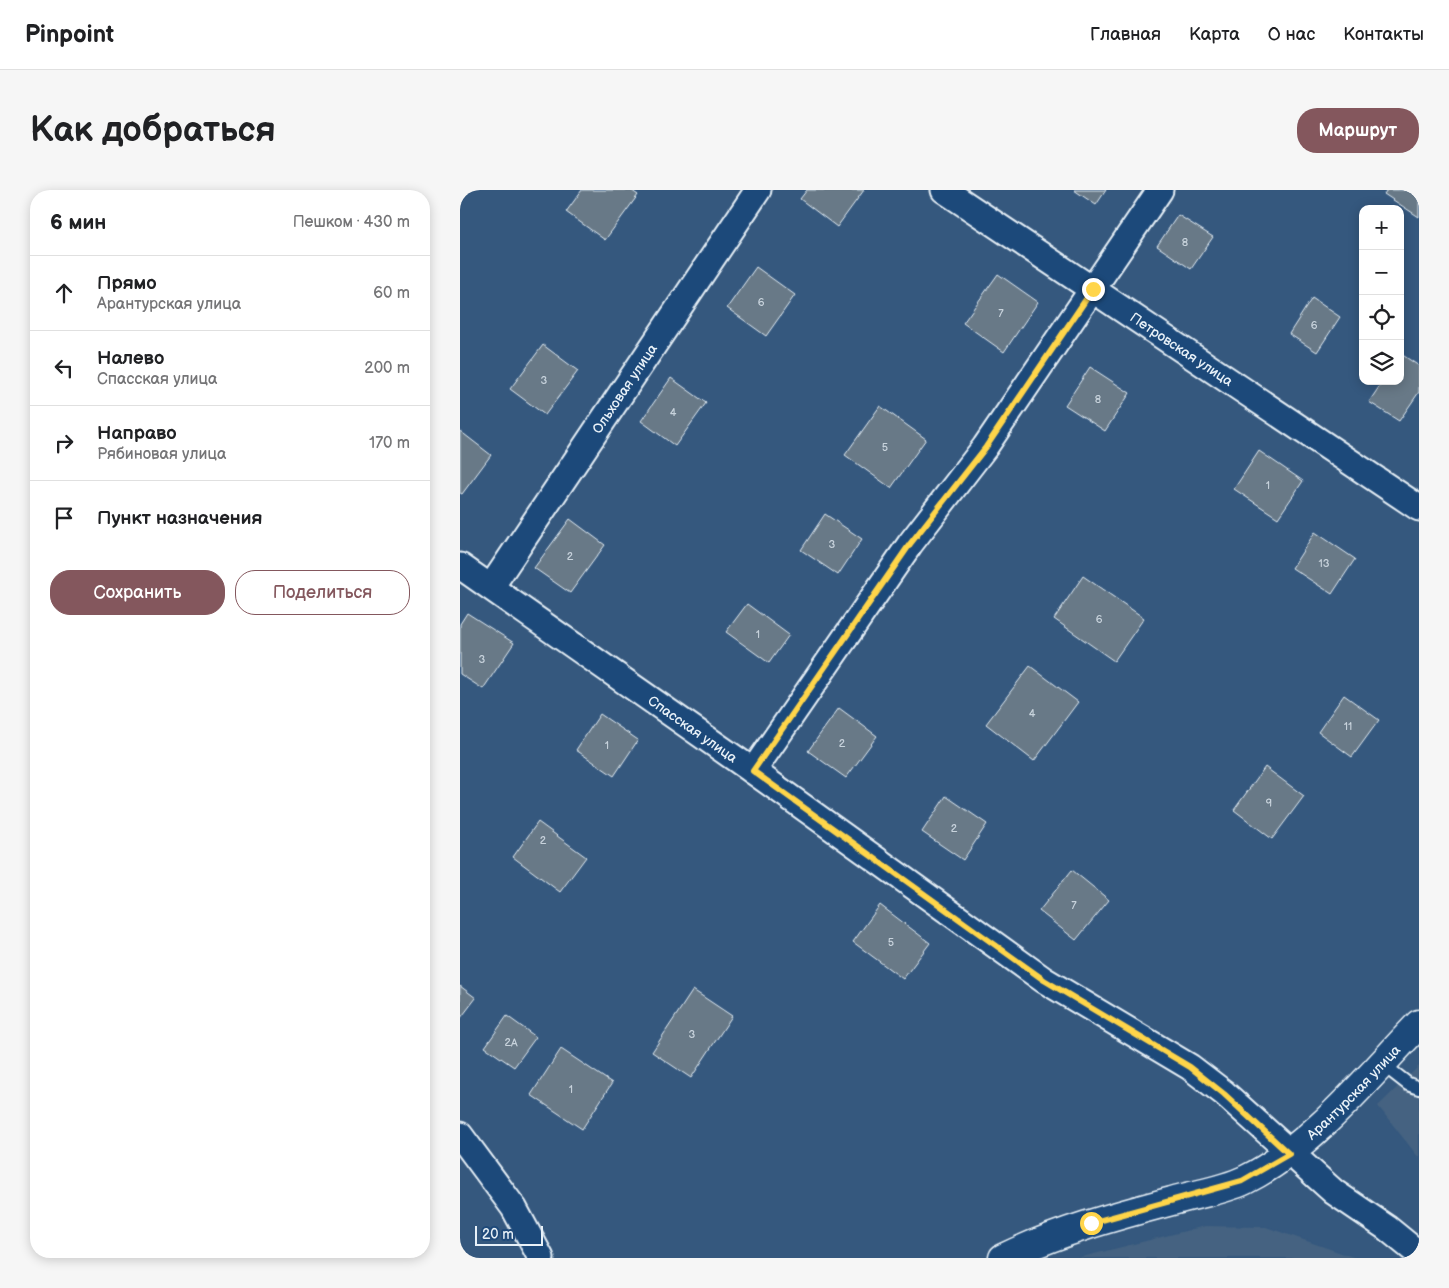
<!DOCTYPE html>
<html lang="ru">
<meta charset="utf-8">
<style>
:root{--surface:#fff;--page:#f6f6f6;--text:#202124;--muted:#757577;--line:#e0e0e0;--accent:#84575d}
body{margin:0;font-family:"Balsamiq Sans",sans-serif;background:var(--page);color:var(--text)}
.controls{position:absolute;right:15px;top:15px;display:grid;overflow:hidden;border-radius:10px;box-shadow:0 2px 12px #0003}
.controls button{width:45px;height:45px;display:grid;place-items:center;padding:0;border:0;border-bottom:1px solid var(--line);background:var(--surface);color:var(--text);font:25px sans-serif}
.scale{position:absolute;left:15px;bottom:12px;width:68px;box-sizing:border-box;padding-left:5px;border:2px solid #e8f1f8;border-top:0;font-size:14px;line-height:18px;white-space:nowrap;color:#e8f1f8;-webkit-text-stroke:4px #1f4a7a;paint-order:stroke}
.stop{position:absolute;width:15px;height:15px;margin:-11px;border:4px solid #ffd54a;border-radius:50%;background:#fff}
.stop.end{background:#ffd54a;border-color:#fff;box-shadow:0 1px 5px #0008}
.list{margin:0;padding:0;list-style:none}
h2{display:flex;justify-content:space-between;align-items:center;height:65px;margin:0;padding:0 20px;font-size:21px}
h2 small{font-size:16px;font-weight:400;color:var(--muted)}
.list li{display:grid;grid-template-columns:32px 1fr auto;gap:15px;align-items:center;box-sizing:border-box;height:75px;padding:0 20px;border-top:1px solid var(--line)}
.list b{display:block;font-size:19px;white-space:nowrap}
.list p{margin:0;font-size:16px;white-space:nowrap;color:var(--muted)}
.list em{font-size:16px;font-style:normal;color:var(--muted)}
.actions{display:flex;gap:10px;padding:15px 20px}
.actions a{flex:1;padding:11px 0;border:1px solid var(--accent);border-radius:20px;text-align:center;font-size:18px;color:var(--accent)}
.actions .main{background:var(--accent);color:#fff}
.icon{flex:none;width:28px;height:28px;fill:none;stroke:currentColor;stroke-width:2;stroke-linecap:round;stroke-linejoin:round}
.map{position:relative;flex:none;width:959px;height:1068px;overflow:hidden;border-radius:20px}
header{display:flex;align-items:center;gap:30px;box-sizing:border-box;height:70px;padding:0 25px;background:var(--surface);border-bottom:1px solid var(--line)}
header strong{font-size:24px}
nav{display:flex;gap:28px;margin-inline-start:auto;font-size:18px}
.intro{display:flex;align-items:center;justify-content:space-between;box-sizing:border-box;height:120px;padding:0 30px}
h1{margin:0;font-size:35px}
.button{padding:12px 22px;border-radius:20px;background:var(--accent);color:#fff;font-size:18px;font-weight:700}
main{display:flex;gap:30px;padding:0 30px}
aside{flex:1;background:var(--surface);border-radius:20px;box-shadow:0 2px 12px #0003}
.map>svg:first-child{display:block}
.built{fill:#446281}
.building{fill:#677987;stroke:#e8f1f8}
.lines{fill:none;stroke-linecap:round;stroke-linejoin:round}
.lane-casing{stroke:#e8f1f8;stroke-width:16}
.street-casing{stroke:#e8f1f8;stroke-width:29}
.secondary-casing{stroke:#e8f1f8;stroke-width:31}
.lane{stroke:#1f4a7a;stroke-width:12}
.street{stroke:#1f4a7a;stroke-width:25}
.secondary{stroke:#1f4a7a;stroke-width:28}
.route{stroke:#ffd54a;stroke-width:6}
.labels{text-anchor:middle;stroke-width:5;stroke-linejoin:round;paint-order:stroke}
.number-label{font-size:11px;fill:#c8d3dc}
.street-label{font-size:14px;fill:#e8f1f8;stroke:#1f4a7a}
</style>
<header>
<strong>Pinpoint</strong>
<nav><a>Главная</a><a>Карта</a><a>О нас</a><a>Контакты</a></nav>
</header>
<div class="intro"><h1>Как добраться</h1><a class="button">Маршрут</a></div>
<main>
<aside>
<h2>6 мин<small>Пешком · 430 m</small></h2>
<ul class="list">
<li><svg class="icon" aria-label="ahead" viewBox="0 0 24 24"><path d="M12 20V5M6 11l6-6 6 6"/></svg><div><b>Прямо</b><p>Арантурская улица</p></div><em>60 m</em></li>
<li><svg class="icon" aria-label="left" viewBox="0 0 24 24"><path d="M17 20v-9H6M10 6l-5 5 5 5"/></svg><div><b>Налево</b><p>Спасская улица</p></div><em>200 m</em></li>
<li><svg class="icon" aria-label="right" viewBox="0 0 24 24"><path d="M7 20v-9h11M14 6l5 5-5 5"/></svg><div><b>Направо</b><p>Рябиновая улица</p></div><em>170 m</em></li>
<li><svg class="icon" aria-label="arrive" viewBox="0 0 24 24"><path d="M6 21V4h12l-3 4 3 4H6"/></svg><div><b>Пункт назначения</b></div></li>
</ul>
<div class="actions"><a class="main">Сохранить</a><a>Поделиться</a></div>
</aside>
<div class="map">
<svg width="959" height="1068" viewBox="0 0 959 1068">
<rect width="100%" height="100%" fill="#35587e"/>
<filter id="ink" filterUnits="userSpaceOnUse"><feTurbulence type="fractalNoise" baseFrequency=".02" numOctaves="2"/><feDisplacementMap in="SourceGraphic" scale="10" xChannelSelector="R" yChannelSelector="G"/><feConvolveMatrix kernelMatrix="1 2 1 2 8 2 1 2 1" color-interpolation-filters="sRGB"/></filter>
<g filter="url(#ink)">
<path class="built" d="M959 876V968L918 916Z
M745 1036 806 1037 896 1068H618Z"/>
<path class="building" d="M122 0H171L178 5 145 50 106 22Z
M347 0H404L377 37 340 9Z
M614 0H646L636 15Z
M927 0H959V27L924 4Z
M718 25 753 47 731 79 697 56Z
M296 77 335 105 306 146 267 118Z
M538 84 578 112 544 162 503 133Z
M852 108 880 127 857 162 829 144Z
M83 155 118 181 85 225 50 199Z
M941 164 959 176V202L939 231 909 212 923 191H940Z
M630 177 670 203 645 241 605 215Z
M211 188 246 213 215 256 181 231Z
M420 216 466 249 431 298 385 265Z
M0 241 31 265 2 304 0 303Z
M799 261 843 291 818 328 774 299Z
M365 324 402 349 378 385 341 360Z
M110 329 145 355 110 403 74 378Z
M855 342 895 369 872 404 832 378Z
M623 386 684 428 654 471 594 429Z
M287 414 329 445 309 473 266 442Z
M7 423 54 453 23 499 0 484V434Z
M570 476 618 512 574 571 526 534Z
M884 505 919 530 892 567 858 542Z
M379 518 417 546 386 588 348 561Z
M140 524 178 550 154 586 116 560Z
M805 577 844 606 812 649 774 620Z
M486 606 527 634 503 670 462 642Z
M78 632 126 667 100 702 53 667Z
M612 680 649 710 616 750 579 721Z
M420 715 470 753 443 789 393 752Z
M0 796 16 808 0 829Z
M233 800 272 826 231 888 192 862Z
M47 826 76 847 54 877 25 857Z
M101 859 152 893 122 939 71 905Z"/>
<g class="lines">
<defs>
<path id="lane" d="M921 873 948 894 959 898"/>
<g id="street">
<path id="s1" d="M484 0 959 318"/>
<path id="s2" d="M0 376 293 581 584 790 730 877 764 903 874 1002 927 1038 959 1064"/>
<path id="s3" d="M31 397 298 0"/>
<path d="M293 581 450 354 525 257 700 0"/>
<path d="M0 945 54 1018 81 1068"/>
</g>
<g id="secondary">
<path id="s4" d="M543 1068C597 1042 655 1026 712 1011 735 1004 762 1001 785 990 851 958 908 887 959 834"/>
</g>
</defs>
<use href="#lane" class="lane-casing"/>
<use href="#street" class="street-casing"/>
<use href="#secondary" class="secondary-casing"/>
<use href="#lane" class="lane"/>
<use href="#street" class="street"/>
<use href="#secondary" class="secondary"/>
</g>
</g>
<g class="lines" filter="url(#ink)">
<path class="route" d="M631 1033 782 991 829 964 764 904 730 877 584 790 293 581 450 354 526 257 633 99"/>
</g>
<g class="labels">
<g class="number-label">
<text x="725" y="56">8</text>
<text x="301" y="116">6</text>
<text x="541" y="127">7</text>
<text x="854" y="139">6</text>
<text x="84" y="194">3</text>
<text x="638" y="213">8</text>
<text x="213" y="226">4</text>
<text x="425" y="261">5</text>
<text x="808" y="299">1</text>
<text x="372" y="358">3</text>
<text x="110" y="370">2</text>
<text x="864" y="377">13</text>
<text x="639" y="433">6</text>
<text x="298" y="448">1</text>
<text x="22" y="473">3</text>
<text x="572" y="527">4</text>
<text x="888" y="540">11</text>
<text x="382" y="557">2</text>
<text x="147" y="559">1</text>
<text x="809" y="617">9</text>
<text x="494" y="642">2</text>
<text x="83" y="654">2</text>
<text x="614" y="719">7</text>
<text x="431" y="756">5</text>
<text x="232" y="848">3</text>
<text x="51" y="856">2А</text>
<text x="111" y="903">1</text>
</g>
<g class="street-label">
<text dy="5" stroke="none"><textPath href="#s1" startOffset="286">Петровская улица</textPath></text>
<text dy="5" stroke="none"><textPath href="#s3" startOffset="239">Ольховая улица</textPath></text>
<text dy="5" stroke="none"><textPath href="#s2" startOffset="284">Спасская улица</textPath></text>
<text dy="5" stroke="none"><textPath href="#s4" startOffset="395">Арантурская улица</textPath></text>
</g>
</g>
</svg>
<div class="controls">
<button>+</button>
<button>−</button>
<button><svg class="icon" aria-label="locate" viewBox="0 0 24 24"><circle cx="12" cy="12" r="6"/><path d="M12 2v4M12 18v4M2 12h4M18 12h4"/></svg></button>
<button><svg class="icon" aria-label="layers" viewBox="0 0 24 24"><path d="M12 4l9 5-9 5-9-5zM3 14l9 5 9-5"/></svg></button>
</div>
<div class="scale">20 m</div>
<div class="stop" style="left:631px;top:1033px"></div>
<div class="stop end" style="left:633px;top:99px"></div>
</div>
</main>
